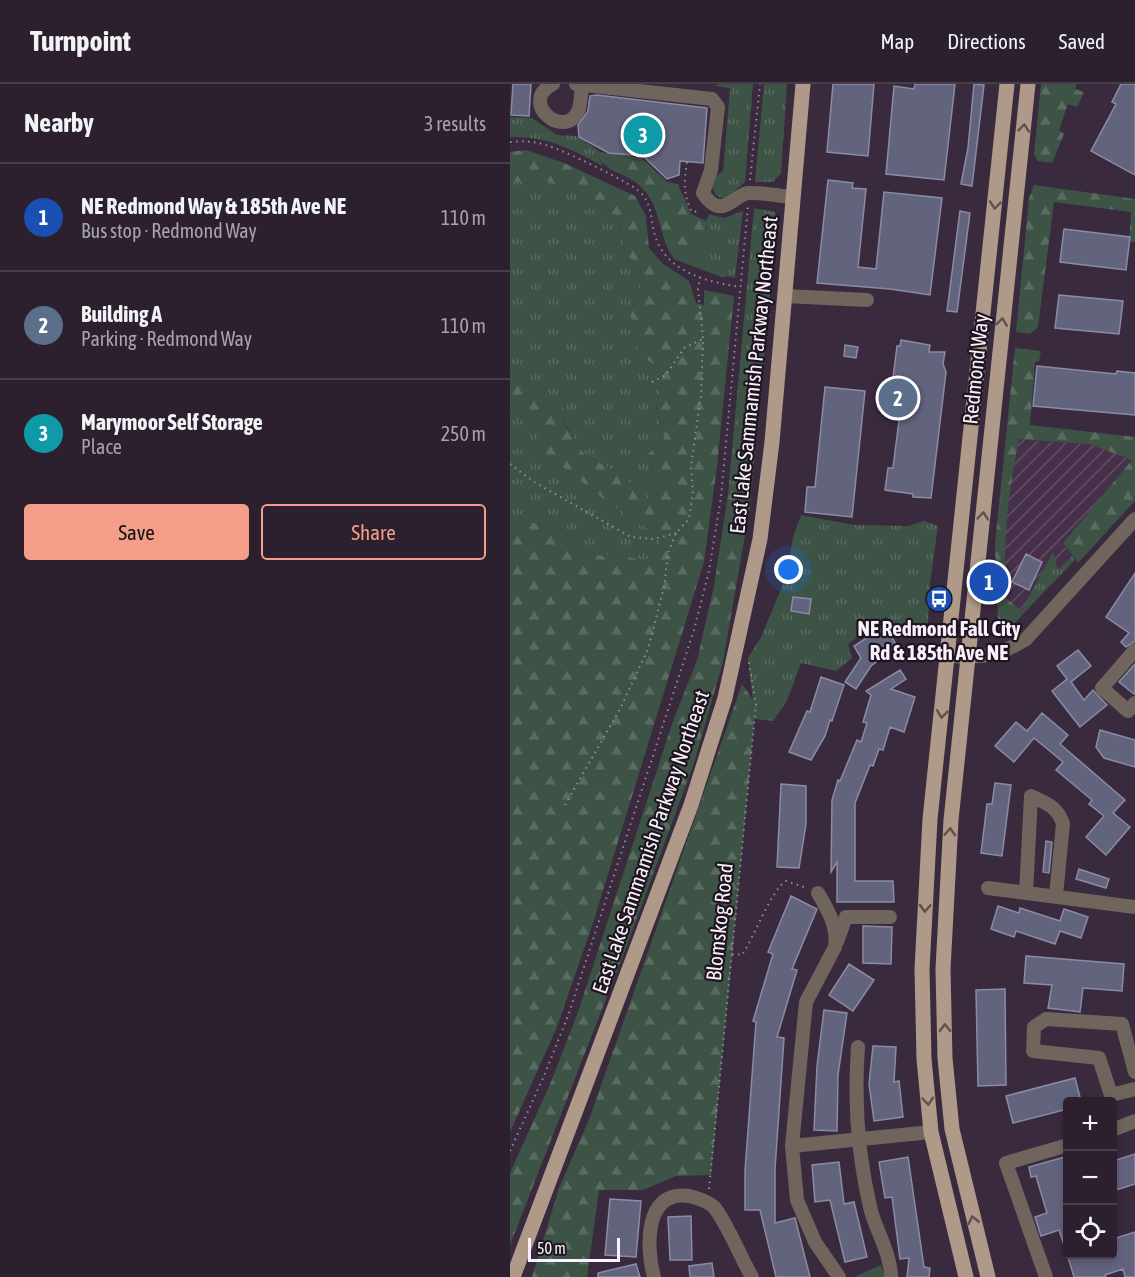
<!DOCTYPE html>
<meta charset="utf-8">
<style>
:root{--surface:#2c202e;--page:#342836;--text:#f1f3f6;--muted:#a6a3aa;--line:#483e4a;--accent:#f49e89}
body{margin:0;font-family:"Asap Condensed",sans-serif;background:var(--page);color:var(--text)}
.controls{position:absolute;right:18px;bottom:18px;display:grid;overflow:hidden;border-radius:6px;box-shadow:0 3px 9px #0003}
.controls button{width:54px;height:54px;display:grid;place-items:center;padding:0;border:0;border-bottom:2px solid var(--line);background:var(--surface);color:var(--text);font:30px sans-serif}
.scale{position:absolute;left:18px;bottom:15px;width:92px;box-sizing:border-box;padding-left:6px;border:3px solid #fbf0fd;border-top:0;font-size:16px;line-height:21px;white-space:nowrap;color:#fbf0fd;-webkit-text-stroke:4px #1d161f;paint-order:stroke}
.you{position:absolute;left:279px;top:486px;width:21px;height:21px;margin:-15px;border:4px solid #fff;border-radius:50%;background:#1a73e8;box-shadow:0 0 0 9px #1a73e833}
.badge{display:grid;place-items:center;width:39px;height:39px;border-radius:50%;background:var(--accent);color:#fff;font-size:20px;font-weight:700}
.pin{position:absolute;translate:-50% -50%;border:3px solid #fff;box-shadow:0 2px 6px #0006}
.list{margin:0;padding:0;list-style:none}
h2{display:flex;justify-content:space-between;align-items:center;height:78px;margin:0;padding:0 24px;font-size:26px}
h2 small{font-size:20px;font-weight:400;color:var(--muted)}
.list li{display:grid;grid-template-columns:39px 1fr auto;gap:18px;align-items:center;box-sizing:border-box;height:108px;padding:0 24px;border-top:2px solid var(--line)}
.list b{display:block;font-size:22px;white-space:nowrap}
.list p{margin:0;font-size:20px;white-space:nowrap;color:var(--muted)}
.list em{font-size:20px;font-style:normal;color:var(--muted)}
.actions{display:flex;gap:12px;padding:18px 24px}
.actions a{flex:1;padding:14px 0;border:2px solid var(--accent);border-radius:6px;text-align:center;font-size:21px;color:var(--accent)}
.actions .main{background:var(--accent);color:#111}
.icon{flex:none;width:33px;height:33px;fill:none;stroke:currentColor;stroke-width:2;stroke-linecap:round;stroke-linejoin:round}
.map{position:relative;flex:none;width:625px;height:1193px;overflow:hidden}
header{display:flex;align-items:center;gap:36px;box-sizing:border-box;height:84px;padding:0 30px;background:var(--surface);border-bottom:2px solid var(--line)}
header strong{font-size:28px}
nav{display:flex;gap:33px;margin-inline-start:auto;font-size:21px}
main{display:flex}
aside{flex:1;background:var(--surface)}
.map>svg:first-child{display:block}
.industrial{fill:url(#industrial-furrows)}
.grass{fill:url(#grass-tufts)}
.forest{fill:url(#forest-firs)}
.green{fill:#3d5346}
.building{fill:#62637d;stroke:#8b8ba7;stroke-width:1.5}
.lines{fill:none;stroke-linecap:round;stroke-linejoin:round}
.path{stroke:#978a9a;stroke-width:2;stroke-dasharray:1.5 4.5;stroke-linecap:butt}
.minor{stroke:#70655d;stroke-width:14}
.major{stroke:#af9988;stroke-width:15}
.oneway{stroke:#5f514e}
.labels{text-anchor:middle;stroke-width:4.5;stroke-linejoin:round;paint-order:stroke}
.street-label{font-size:21px;fill:#fbf0fd;stroke:#1d161f}
.poi-label{font-size:21px;font-weight:bold;fill:#fbf0fd;stroke:#1d161f}
</style>
<header>
<strong>Turnpoint</strong>
<nav><a>Map</a><a>Directions</a><a>Saved</a></nav>
</header>
<main>
<aside>
<h2>Nearby<small>3 results</small></h2>
<ul class="list">
<li><span class="badge" style="background:#1a4fb4">1</span><div><b>NE Redmond Way &amp; 185th Ave NE</b><p>Bus stop · Redmond Way</p></div><em>110 m</em></li>
<li><span class="badge" style="background:#5c6f8a">2</span><div><b>Building A</b><p>Parking · Redmond Way</p></div><em>110 m</em></li>
<li><span class="badge" style="background:#0f9aa8">3</span><div><b>Marymoor Self Storage</b><p>Place</p></div><em>250 m</em></li>
</ul>
<div class="actions"><a class="main">Save</a><a>Share</a></div>
</aside>
<div class="map">
<svg width="625" height="1193" viewBox="0 0 625 1193">
<defs>
<pattern id="industrial-furrows" width="10" height="10" patternUnits="userSpaceOnUse" patternTransform="scale(1.5)"><rect width="10" height="10" fill="#46304a"/><path d="M-1 1l2-2M0 10L10 0M9 11l2-2" fill="none" stroke="#624e65"/></pattern>
<pattern id="grass-tufts" width="24" height="20" patternUnits="userSpaceOnUse" patternTransform="scale(1.5)"><rect width="24" height="20" fill="#3d5346"/><path d="M3 7l-1-3M5 7V3M7 7l1-3M15 17l-1-3M17 17v-4M19 17l1-3" fill="none" stroke="#5a6c62"/></pattern>
<pattern id="forest-firs" width="22" height="20" patternUnits="userSpaceOnUse" patternTransform="scale(1.5)"><rect width="22" height="20" fill="#3d5346"/><path d="M5 1l3.5 6h-7zM16 11l3.5 6h-7z" fill="#5a6c62"/></pattern>
</defs>
<rect width="100%" height="100%" fill="#3a2a3e"/>
<path class="industrial" d="M509 355 579 360 623 376 553 459 562 472 548 486 542 469 511 527 495 513 493 466 500 400Z"/>
<path class="grass" d="M209 0H243L235 98 215 115 207 112 202 104 206 92 213 87 220 4 205 2Z
M254 0H277L271 89 263 98H245Z
M0 33 22 34 47 51 66 52 91 68 88 72 93 82C60 65 39 52 0 53Z
M0 98H39L77 111 108 134 114 165 134 195 120 227 154 287 146 323 154 354 138 370 148 409 138 415 110 390 75 371 55 340 53 314 24 307 0 290Z
M244 124 265 128 267 135 240 422 237 399 218 410Z
M233 127 225 194 215 192 214 194 164 175 181 177 197 154 196 137 199 130 214 134Z
M0 324 20 338 37 371 95 416 151 453 150 464 135 477 116 472 82 471 58 450 0 431Z
M291 431 344 441 398 442 414 437 428 442 420 499 418 539 388 546 376 533 338 560 342 574 326 587 291 579 277 617 263 637 245 635 238 574 251 553 277 491 283 453Z
M543 468 548 486 562 472 565 476 514 529 511 527Z"/>
<path class="forest" d="M531 0H567L565 5 574 8 567 23 558 20 549 46 554 50 542 79 528 77 524 70Z
M16 66 54 79 125 112 136 132 139 164 152 179 179 197 186 219 194 221V206L224 212 207 382 194 478 83 839 47 943 0 1048V431L58 450 82 471 116 472 135 477 150 464 151 453 95 416 37 371 20 338 0 324V290L24 307 53 314 55 341 75 371 110 390 138 415 148 409 138 370 154 354 146 323 154 287 127 269 120 227 134 195 114 165 108 134 77 111 39 98H0V68Z
M91 68 132 74 157 98 168 100 181 130 196 137 197 154 181 178 164 175C148 153 152 124 132 104 119 89 97 90 88 72Z
M524 101 625 115V158H619L621 128 544 118 528 243 520 250 506 248 507 238 519 114Z
M505 264 531 267 529 277 525 278 520 341 625 353V417L568 479 553 459 622 376 579 360 509 355C498 408 493 459 495 513L514 529 499 546 491 545 488 535 485 460Z
M227 397 237 399 240 422 213 578 184 679 116 864 0 1161V1089L41 998 68 928 162 640 187 576 204 502 218 410Z
M232 600 246 620 201 1091 166 1092 133 1106H89L77 1193H22L49 1104 80 1033Z"/>
<path class="green" d="M371 1181 375 1193H344Z"/>
<path class="building" d="M3 0H21L19 32 1 31Z
M323 0H364L358 72 317 68Z
M405 0H445L434 96 376 90 384 2 404 5Z
M464 0 474 1 462 102 451 100 458 64Z
M611 0H625V91L581 67 606 20 602 18Z
M87 11 197 24 193 79 170 77 169 91 157 95 133 72 99 69 69 53 68 41 78 27 80 12Z
M318 96 343 99 342 104 356 105 348 183 366 185 374 108 432 114 420 211 380 205 307 199Z
M450 127 460 129 447 228 437 227Z
M554 145 620 153 616 186 550 178Z
M549 211 613 217 609 250 545 244Z
M391 256 420 261 419 268H435L433 280 436 288 421 414 403 413V410L375 406 378 384H383L393 304 382 302 387 262H390Z
M335 261 348 263 346 274 334 272Z
M527 282 606 290 607 287 625 289V331L523 322Z
M315 303 355 307 342 433 295 428 297 403H305Z
M516 470 532 478 519 506 502 498Z
M625 489V557L616 563 611 558 619 549 596 533Z
M283 513 301 515 299 530 281 527Z
M375 542 387 562 361 582 346 605 335 598 351 574 344 562Z
M568 566 581 582 561 598 574 616 583 606 597 621 570 643 542 607 557 595 547 582Z
M625 580V610H624L609 598Z
M390 586 396 595 381 605 405 613 394 648 380 643 373 666 369 665 363 682 360 681 345 719V797H383L384 818H327V778L321 788 322 716 328 696 330 697 347 656 351 658 357 639 353 638 361 611 356 607Z
M311 593 334 601 322 637 320 636 315 652 301 676 279 668 297 627 300 628Z
M532 629 558 651 550 660 615 716 603 729 620 743 596 771 576 753 594 732 579 720 582 716 546 686 553 678 524 654 504 678 485 662 506 638 517 647Z
M590 646 625 656V683L594 674 586 663Z
M485 699 501 701 492 772 471 769 477 720H482Z
M271 700 296 702V740L289 784 267 783Z
M536 757 542 758 539 789 533 788Z
M569 785 599 795 596 804 566 795Z
M281 812 307 825 282 885 287 886 267 953 274 954 265 1085V1139L285 1134 300 1193H266L250 1126H235V1087L246 938 243 937 263 870 258 868Z
M488 822 509 829 510 824 550 837 554 825 578 833 571 854 550 847 545 860 506 847 504 853 481 845Z
M353 842 382 843 381 880 353 879Z
M516 872 614 880 612 907 573 904 570 928 538 924 542 901 514 899Z
M339 880 364 896 343 927 319 911Z
M495 905 496 1001 468 1002 466 906Z
M314 926 337 929 328 991 327 1047 304 1046 307 982Z
M363 962 386 963 384 998 389 997 393 1033 364 1037 359 1000Z
M565 994 571 1017H558V1025L503 1039 496 1012Z
M625 1070V1100L603 1107V1077Z
M558 1072V1167H556L549 1146 531 1152 525 1133 537 1129 526 1092 521 1093 519 1083Z
M398 1073 414 1183 420 1184 419 1193H397L399 1174 390 1175 382 1113 375 1114 369 1078Z
M329 1078 334 1120 344 1118 357 1173 335 1178 320 1116 305 1118 302 1081Z
M100 1115 131 1117 126 1173 95 1171Z
M181 1132 182 1176H160L158 1133Z
M625 1148V1193H615L613 1185 595 1191 596 1193H564L557 1170H607L603 1155Z
M202 1179 204 1193H180L179 1182Z
M126 1180 130 1193H88V1189Z"/>
<g class="lines">
<path class="path" d="M0 58C13 57 24 57 36 61 51 65 122 99 131 109 140 118 141 131 143 143 150 186 193 197 230 203
M177 78C174 97 173 111 182 128L190 127
M240 96 250 0
M142 298 156 291 174 264 193 255
M0 380 24 398 121 453 144 455 166 449
M55 721 110 625 138 565 154 503 158 469 166 449 179 435 183 409 181 382 191 312 193 254 188 205 190 193
M222 870 232 871C245 852 261 806 276 797L297 804
M0 1067 34 992 58 932 184 546 199 487 211 413 238 122
M199 1105 246 620 238 574"/>
<path class="minor" d="M43 0C7 18 56 59 69 25 71 18 71 8 72 1
M66 0 202 15 208 23 201 86 193 109C212 138 223 111 238 109 252 108 269 112 282 113
M275 212 357 216
M625 566 592 604 618 627 625 619
M439 572C472 574 487 573 516 555L625 435
M478 804 625 823
M308 809C318 826 328 843 325 863L296 918 282 1062 287 1116 305 1158 329 1193
M516 809 521 712C536 719 548 723 553 740L546 811
M327 858 336 833H380
M348 963C344 1018 348 1073 361 1127 367 1148 381 1171 381 1193
M625 988 612 940 536 935 524 943 523 967 589 974 601 1011 625 1005
M602 1046 625 1037
M282 1062 421 1048
M144 1193C136 1164 134 1105 179 1112 187 1114 198 1117 204 1123 217 1139 231 1174 242 1193
M536 1193 496 1079 558 1061"/>
<path class="major" d="M3 1193 181 721 215 614 250 455 262 358 293 0
M456 1193 421 1048 414 975 412 885 420 735 497 0
M478 1193 442 1045 435 974 433 885 441 736 518 0"/>
</g>
<defs><path id="oneway-chevron" d="M-2-3.5L2.5 0L-2 3.5" fill="none" stroke-width="1.6" stroke-linecap="round" stroke-linejoin="round" transform="scale(1.5)"/></defs>
<g class="oneway">
<use href="#oneway-chevron" transform="translate(514 44) rotate(-84)"/>
<use href="#oneway-chevron" transform="translate(485 121) rotate(96)"/>
<use href="#oneway-chevron" transform="translate(492 238) rotate(-83)"/>
<use href="#oneway-chevron" transform="translate(473 432) rotate(-85)"/>
<use href="#oneway-chevron" transform="translate(432 630) rotate(97)"/>
<use href="#oneway-chevron" transform="translate(440 748) rotate(-87)"/>
<use href="#oneway-chevron" transform="translate(415 824) rotate(93)"/>
<use href="#oneway-chevron" transform="translate(435 944) rotate(-91)"/>
<use href="#oneway-chevron" transform="translate(418 1017) rotate(85)"/>
<use href="#oneway-chevron" transform="translate(463 1136) rotate(-103)"/>
</g>
<defs>
<symbol id="bus-disc" viewBox="-11 -11 22 22"><circle r="9.5" fill="#1a4fb4" stroke="#1d161f"/><path d="M-5-6H5V4H4V6H2V4H-2V6H-4V4H-5ZM-3.5-4V0h7V-4ZM-3.5 1.2v1.5H-2V1.2ZM2 1.2v1.5H3.5V1.2Z" fill="#fff"/></symbol>
</defs>
<g fill-rule="evenodd">
<use href="#bus-disc" x="414" y="500" width="30" height="30"/>
</g>
<g class="labels">
<g class="street-label">
<text transform="translate(466 285) rotate(-84)" y="7">Redmond Way</text>
<text transform="translate(244 291) rotate(-84)" y="7">East Lake Sammamish Parkway Northeast</text>
<text transform="translate(141 758) rotate(-71)" y="7">East Lake Sammamish Parkway Northeast</text>
<text transform="translate(210 838) rotate(-84)" y="7">Blomskog Road</text>
</g>
<g class="poi-label">
<text x="429" y="552">NE Redmond Fall City<tspan x="429" dy="24">Rd &amp; 185th Ave NE</tspan></text>
</g>
</g>
</svg>
<div class="controls">
<button>+</button>
<button>−</button>
<button><svg class="icon" aria-label="locate" viewBox="0 0 24 24"><circle cx="12" cy="12" r="6"/><path d="M12 2v4M12 18v4M2 12h4M18 12h4"/></svg></button>
</div>
<div class="scale">50 m</div>
<div class="you"></div>
<div class="pin badge" style="left:479px;top:498px;background:#1a4fb4">1</div>
<div class="pin badge" style="left:388px;top:314px;background:#5c6f8a">2</div>
<div class="pin badge" style="left:133px;top:51px;background:#0f9aa8">3</div>
</div>
</main>
